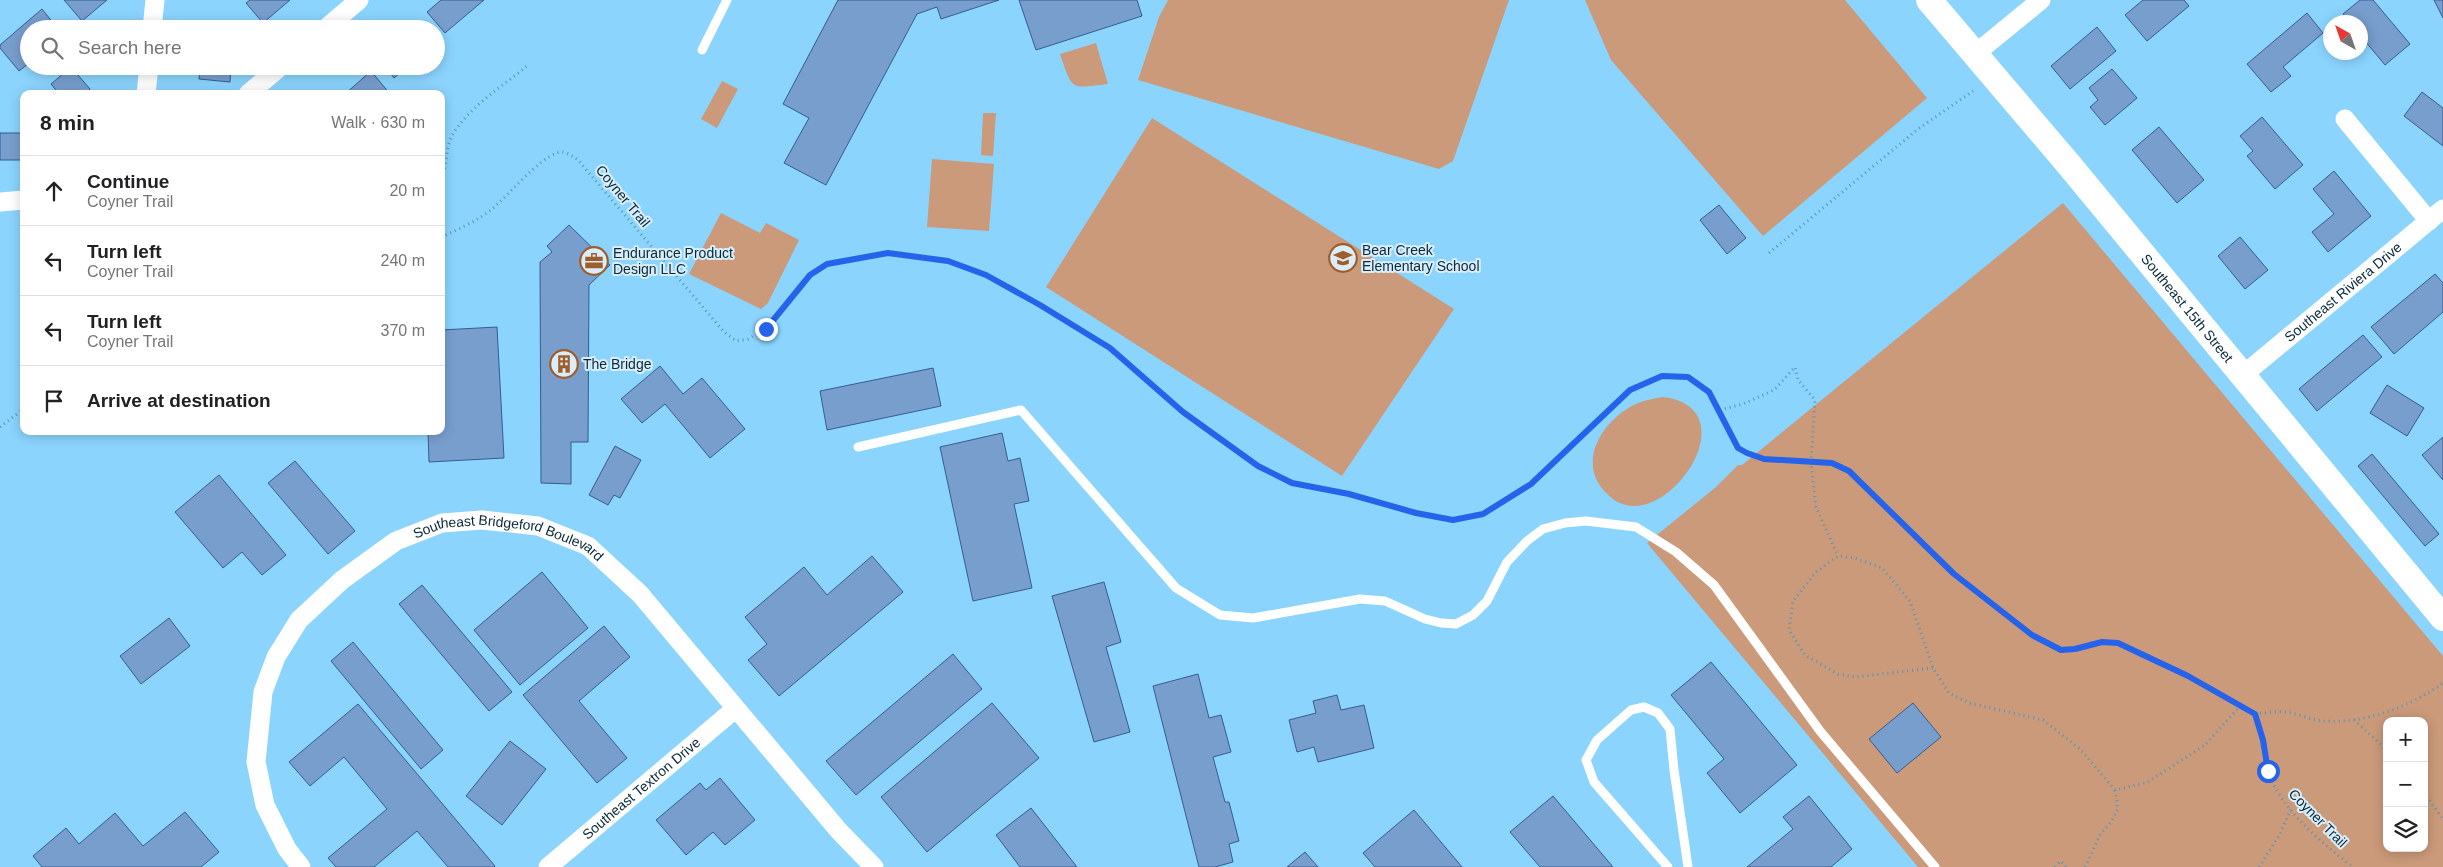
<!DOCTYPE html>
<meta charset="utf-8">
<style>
:root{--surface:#fff;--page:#f2f2f2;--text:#202124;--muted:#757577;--line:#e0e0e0}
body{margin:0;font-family:Helvetica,sans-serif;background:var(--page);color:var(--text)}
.controls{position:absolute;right:15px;bottom:15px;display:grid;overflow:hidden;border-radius:10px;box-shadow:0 2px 12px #0003}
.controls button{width:45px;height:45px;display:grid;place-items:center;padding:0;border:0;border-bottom:1px solid var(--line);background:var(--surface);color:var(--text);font:25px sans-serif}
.compass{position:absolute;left:2323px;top:15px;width:45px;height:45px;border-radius:50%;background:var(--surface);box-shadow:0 2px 12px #0003;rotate:320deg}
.stop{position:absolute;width:15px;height:15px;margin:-11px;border:4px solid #2563eb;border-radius:50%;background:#fff}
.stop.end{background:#2563eb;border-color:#fff;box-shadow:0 1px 5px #0008}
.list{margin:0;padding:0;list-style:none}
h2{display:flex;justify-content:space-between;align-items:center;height:65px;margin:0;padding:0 20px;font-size:21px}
h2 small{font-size:16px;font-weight:400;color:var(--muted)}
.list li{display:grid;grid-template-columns:32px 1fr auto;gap:15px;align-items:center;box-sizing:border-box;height:70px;padding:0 20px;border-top:1px solid var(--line)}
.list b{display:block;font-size:19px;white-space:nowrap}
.list p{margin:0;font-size:16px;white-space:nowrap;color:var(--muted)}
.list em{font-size:16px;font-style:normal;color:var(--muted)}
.icon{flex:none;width:28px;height:28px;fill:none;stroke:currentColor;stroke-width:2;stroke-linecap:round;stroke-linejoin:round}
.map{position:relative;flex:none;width:2443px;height:867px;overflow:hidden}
.search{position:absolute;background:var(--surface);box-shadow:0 2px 12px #0003;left:20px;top:20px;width:425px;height:55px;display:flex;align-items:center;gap:12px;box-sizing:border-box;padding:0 18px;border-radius:28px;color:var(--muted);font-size:19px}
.panel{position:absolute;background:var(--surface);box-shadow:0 2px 12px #0003;left:20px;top:90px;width:425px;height:345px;border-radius:10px}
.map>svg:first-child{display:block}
.green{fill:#ca9a7a;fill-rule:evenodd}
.building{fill:#789ece;stroke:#355d8f}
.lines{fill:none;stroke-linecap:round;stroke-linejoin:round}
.path{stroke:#5b94b4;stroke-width:3;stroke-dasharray:1 4;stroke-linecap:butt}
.lane{stroke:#fff;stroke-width:9}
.street{stroke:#fff;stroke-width:19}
.secondary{stroke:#fff;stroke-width:26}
.route{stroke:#2563eb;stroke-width:6}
.labels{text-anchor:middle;stroke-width:4;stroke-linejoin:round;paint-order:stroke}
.street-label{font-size:14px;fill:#092938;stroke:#d9eefa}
.poi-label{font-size:14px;fill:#092938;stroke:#d9eefa;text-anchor:start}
</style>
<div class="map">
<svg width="2443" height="867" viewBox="0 0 2443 867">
<rect width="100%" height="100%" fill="#8bd4fe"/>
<path class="green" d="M1168 0H1509L1453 161 1439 169 1138 80 1159 17Z
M1585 0H1845L1927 98 1763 236 1611 60Z
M1096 43 1108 84C1070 88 1073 92 1060 54Z
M722 81 738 89 717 128 701 119Z
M983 113H996L993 156 981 155Z
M1152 118 1454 309 1342 476 1046 287Z
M932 159 994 164 989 231 927 227Z
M2063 203 2443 656V867H1918L1647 543 1716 487 1738 465H1742ZM2387 721H2424V848H2387Z
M721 213 760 233 766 223 799 240 768 303 761 309 689 274Z
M1663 397C1753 408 1664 537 1613 499 1575 471 1596 427 1630 407 1640 401 1651 399 1663 397Z"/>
<path class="building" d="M64 0H107L82 21Z
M250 0H290L263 23 246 3Z
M441 0H484L445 33 427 12Z
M838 0H999L941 19 937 7 917 14 826 185 784 163 809 118 783 104Z
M1019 0H1137L1142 16 1036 50Z
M2143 0H2184L2189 6 2147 41 2125 15Z
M2360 0H2373L2410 44 2385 65 2360 35V22H2350L2343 14Z
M2434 0H2443V18Z
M42 9 58 29H29V63L19 71 0 48V45Z
M2307 13 2323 33 2283 67 2291 76 2271 92 2247 64Z
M417 22 423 29H409Z
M204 23 235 25V29H204Z
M2097 27 2116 51 2070 89 2051 66Z
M200 66H231L230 82 199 79Z
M385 66H408L394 78Z
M71 67 90 89 85 94H59L51 84Z
M2112 69 2137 98 2105 125 2090 107 2098 100 2089 88Z
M371 71 390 94H345Z
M2422 92 2443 108V146L2404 116Z
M2262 117 2303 165 2275 189 2247 156 2253 151 2240 136Z
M2159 127 2204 180 2177 203 2132 150Z
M0 133H24V160H0Z
M2334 171 2371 216 2328 252 2312 232 2334 214 2313 189Z
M1719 205 1746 238 1727 254 1700 220Z
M569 225 610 265 589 285 588 442H571V484L541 483 540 262 552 252 547 246Z
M2240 237 2268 270 2245 289 2218 256Z
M2435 274 2443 283V312L2394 354 2371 327Z
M497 327 504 458 429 462 428 431H441V330Z
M2363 335 2382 357 2317 411 2299 389Z
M660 366 683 394 702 378 745 429 710 458 665 404 642 423 621 399Z
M933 368 941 406 827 430 820 391Z
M2387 385 2424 408 2407 436 2370 413Z
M1002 433 1008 461 1020 458 1029 501 1014 504 1032 588 973 601 940 447Z
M2443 437V480L2422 455Z
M615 446 641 460 620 498 614 495 608 505 589 495Z
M2372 454 2439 534 2425 546 2358 466Z
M295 461 355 531 328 554 268 483Z
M219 475 286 555 262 575 242 552 223 568 175 512Z
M872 556 903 592 779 696 748 660 767 644 745 617 804 567 827 595Z
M542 572 588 628 520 685 474 630Z
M1104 582 1121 642 1106 647 1130 732 1094 742 1052 596Z
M422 585 512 692 489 711 399 604Z
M169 618 190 646 141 684 120 656Z
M604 626 630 657 579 701 627 758 597 783 523 695Z
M353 642 443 750 421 769 331 661Z
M953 654 982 689 856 795 826 761Z
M1711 662 1797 765 1740 813 1707 773 1724 759 1671 695Z
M1198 674 1209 718 1221 715 1231 752 1213 757 1225 802H1229L1239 841 1229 844 1233 862 1215 867H1199L1153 686Z
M1337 695 1341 710 1364 705 1374 748 1318 762 1314 747 1297 752 1289 720 1316 713 1313 701Z
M992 703 1039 758 927 852 881 797Z
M1913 703 1941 737 1897 773 1869 739Z
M358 704 495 866 493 867H448L417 831 374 867H336L328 858 387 809 344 757 310 786 289 762Z
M510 741 546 769 502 825 466 796Z
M720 778 755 820 725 845 713 832 686 855 656 820 700 783 706 790Z
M1553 796 1613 867H1540L1510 832Z
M1809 796 1852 849 1831 867H1747L1793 829 1783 817Z
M1031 808 1077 867H1020L996 835Z
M1414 810 1462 867H1375L1363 853Z
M185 812 219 852 201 867H42L33 856 66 828 79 844 115 813 143 846Z
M1305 852 1318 867H1287Z"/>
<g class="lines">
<path class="path" d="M441 178C448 164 445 147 453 134 470 106 503 86 527 66
M441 237C459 229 477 221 492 209 509 195 538 159 557 153 565 150 572 156 578 160L724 332 736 341 748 339 765 329 810 275 827 264 888 253 948 261 986 275 1040 305 1110 348 1183 412 1258 466 1292 483 1349 494 1416 513 1453 520 1483 514 1531 485 1630 390 1662 376 1688 377 1709 392 1738 448 1747 453 1763 459 1832 463 1849 471 1954 574 2032 635 2061 650 2075 649 2103 642 2118 643 2188 676 2255 714C2261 732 2263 751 2268 770 2278 807 2323 844 2353 867
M1769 253 1918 129 1973 91
M1720 410 1743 404 1774 390 1795 367 1798 380 1815 400 1811 463 1816 507 1838 556
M0 427 24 409
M1933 668 1855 677 1838 674 1805 655 1789 630 1793 601 1816 572 1838 556 1855 558 1882 568 1910 601 1933 668 1949 693 1969 703 2043 720 2080 749 2115 790 2146 783 2205 745 2241 705
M2255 714C2265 713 2276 711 2286 712 2296 713 2306 718 2316 720 2359 726 2409 708 2443 683
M2354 720 2387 750
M2424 792 2443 819
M2055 867 2061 861 2066 867
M2085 867 2100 835 2111 822 2118 809 2115 790
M2259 867 2280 834 2291 809"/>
<path class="lane" d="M702 50 727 0
M858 447 1021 410 1176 588 1220 615 1253 618 1360 599 1385 601 1425 619 1441 623 1456 624 1473 615 1487 601 1507 562 1527 541 1543 529 1565 523 1586 521 1636 527 1676 552 1714 585 1820 731 1935 867
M1668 867 1594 782 1586 760 1597 740 1631 710 1644 707 1658 713 1670 729 1674 770 1688 867"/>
<g class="street">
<path d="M152 29 155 0"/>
<path d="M325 29 359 0"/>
<path d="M1975 54 2041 0"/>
<path d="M146 94 149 66"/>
<path d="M248 94 281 66"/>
<path d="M2345 119 2429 221"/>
<path d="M0 202 24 200"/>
<path id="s1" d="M2243 375 2443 209"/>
<path id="s2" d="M301 867 287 849 265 805 256 762 263 692 276 657 299 620 342 580 396 541 442 523 482 520 538 526 588 546 640 594 839 831 874 867"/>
<path id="s3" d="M548 867 735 709"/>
</g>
<path class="secondary" id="s4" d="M1929 0 2070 166 2443 618"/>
</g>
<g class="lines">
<path class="route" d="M766 329 810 275 827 264 888 253 948 261 986 275 1040 305 1110 348 1183 412 1258 466 1292 483 1349 494 1416 513 1453 520 1483 514 1531 484 1630 390 1662 376 1688 377 1709 392 1738 448 1747 453 1764 459 1832 463 1849 471 1954 574 2032 635 2061 650 2075 649 2102 642 2118 643 2188 676 2255 714 2263 740 2268 771"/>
</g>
<defs>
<symbol id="school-ring" viewBox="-11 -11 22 22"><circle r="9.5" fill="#d9eefa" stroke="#a05d2c" stroke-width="1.5"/><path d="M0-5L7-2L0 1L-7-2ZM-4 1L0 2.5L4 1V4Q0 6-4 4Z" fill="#a05d2c"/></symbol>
<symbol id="office-ring" viewBox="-11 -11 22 22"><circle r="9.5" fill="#d9eefa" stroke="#a05d2c" stroke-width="1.5"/><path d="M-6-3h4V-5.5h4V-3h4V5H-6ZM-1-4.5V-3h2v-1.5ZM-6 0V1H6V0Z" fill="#a05d2c"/></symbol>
<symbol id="building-ring" viewBox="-11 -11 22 22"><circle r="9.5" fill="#d9eefa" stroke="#a05d2c" stroke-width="1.5"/><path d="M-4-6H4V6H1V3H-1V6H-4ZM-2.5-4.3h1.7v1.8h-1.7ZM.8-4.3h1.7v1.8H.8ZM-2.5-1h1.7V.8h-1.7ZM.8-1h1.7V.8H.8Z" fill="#a05d2c"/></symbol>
</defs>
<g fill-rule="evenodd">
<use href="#school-ring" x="1327" y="242" width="32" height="32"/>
<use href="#office-ring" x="578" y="245" width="32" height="32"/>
<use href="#building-ring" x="548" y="348" width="32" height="32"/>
</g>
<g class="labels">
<g class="street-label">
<text transform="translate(623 196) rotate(50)" y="5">Coyner Trail</text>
<text dy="5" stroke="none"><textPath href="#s1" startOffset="130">Southeast Riviera Drive</textPath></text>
<text dy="5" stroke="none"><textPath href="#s4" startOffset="402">Southeast 15th Street</textPath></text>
<text dy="5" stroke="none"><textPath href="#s2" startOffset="511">Southeast Bridgeford Boulevard</textPath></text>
<text dy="5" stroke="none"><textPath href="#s3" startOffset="122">Southeast Textron Drive</textPath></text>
<text transform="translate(2318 818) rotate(45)" y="5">Coyner Trail</text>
</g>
<g class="poi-label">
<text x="1362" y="255">Bear Creek<tspan x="1362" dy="16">Elementary School</tspan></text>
<text x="613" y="258">Endurance Product<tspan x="613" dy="16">Design LLC</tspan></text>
<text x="583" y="369">The Bridge</text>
</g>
</g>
</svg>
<div class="controls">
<button>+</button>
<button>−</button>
<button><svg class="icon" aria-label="layers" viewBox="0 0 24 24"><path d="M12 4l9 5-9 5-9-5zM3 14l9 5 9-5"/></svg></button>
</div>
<svg class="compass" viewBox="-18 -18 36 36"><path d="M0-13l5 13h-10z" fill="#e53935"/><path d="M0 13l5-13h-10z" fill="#757577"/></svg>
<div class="stop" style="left:2268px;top:771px"></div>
<div class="stop end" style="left:766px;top:329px"></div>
<div class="search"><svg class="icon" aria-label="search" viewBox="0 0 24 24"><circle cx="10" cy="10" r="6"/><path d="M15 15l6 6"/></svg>Search here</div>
<section class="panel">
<h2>8 min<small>Walk · 630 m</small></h2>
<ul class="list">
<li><svg class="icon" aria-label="ahead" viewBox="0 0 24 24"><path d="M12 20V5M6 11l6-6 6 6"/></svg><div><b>Continue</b><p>Coyner Trail</p></div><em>20 m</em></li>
<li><svg class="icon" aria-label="left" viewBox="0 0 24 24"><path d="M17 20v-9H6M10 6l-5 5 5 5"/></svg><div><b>Turn left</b><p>Coyner Trail</p></div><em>240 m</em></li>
<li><svg class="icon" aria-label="left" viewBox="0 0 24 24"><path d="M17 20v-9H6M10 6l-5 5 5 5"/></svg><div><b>Turn left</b><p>Coyner Trail</p></div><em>370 m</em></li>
<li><svg class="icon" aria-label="arrive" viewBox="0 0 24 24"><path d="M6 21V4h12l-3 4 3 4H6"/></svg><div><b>Arrive at destination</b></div></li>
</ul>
</section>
</div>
